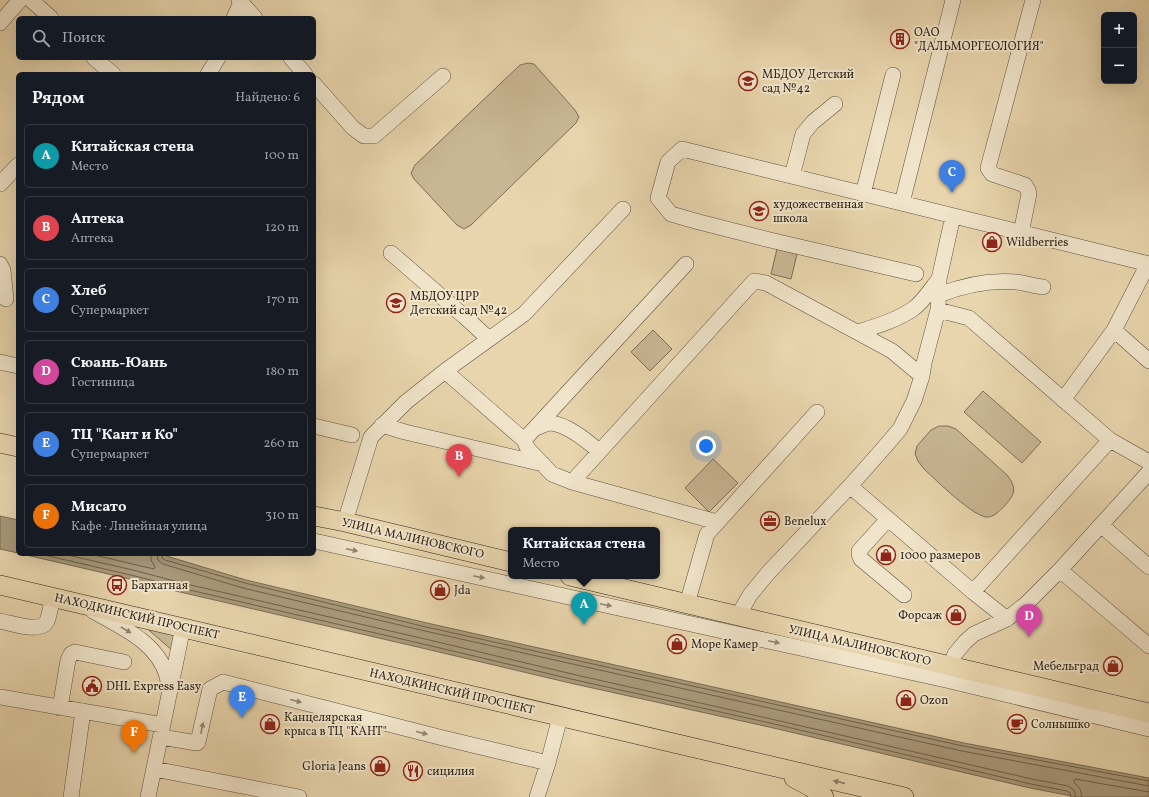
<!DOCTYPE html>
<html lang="ru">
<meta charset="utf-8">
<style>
:root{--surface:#171b24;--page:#20242c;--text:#f1f3f6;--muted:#9ea1a6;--line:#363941;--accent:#2563eb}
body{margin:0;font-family:Vollkorn,serif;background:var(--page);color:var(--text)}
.controls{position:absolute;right:12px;top:12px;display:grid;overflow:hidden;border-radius:6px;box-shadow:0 4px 16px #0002}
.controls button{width:36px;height:36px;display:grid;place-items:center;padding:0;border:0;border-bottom:1px solid var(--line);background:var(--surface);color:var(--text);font:20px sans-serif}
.you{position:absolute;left:706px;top:446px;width:14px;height:14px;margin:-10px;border:3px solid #fff;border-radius:50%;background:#1a73e8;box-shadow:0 0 0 6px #1a73e833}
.badge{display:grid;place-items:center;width:26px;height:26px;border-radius:50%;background:var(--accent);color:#fff;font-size:13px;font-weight:700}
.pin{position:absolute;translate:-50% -33px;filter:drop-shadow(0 1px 2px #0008)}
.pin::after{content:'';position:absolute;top:21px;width:14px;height:12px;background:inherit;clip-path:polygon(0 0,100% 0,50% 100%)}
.popup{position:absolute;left:508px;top:527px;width:152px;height:52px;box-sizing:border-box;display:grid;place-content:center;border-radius:6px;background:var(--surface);filter:drop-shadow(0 1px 3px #0005);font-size:13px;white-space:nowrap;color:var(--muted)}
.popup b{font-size:15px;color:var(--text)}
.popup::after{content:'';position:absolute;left:50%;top:100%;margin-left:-8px;border:8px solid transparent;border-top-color:var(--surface)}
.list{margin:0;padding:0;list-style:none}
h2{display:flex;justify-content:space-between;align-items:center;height:52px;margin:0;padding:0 16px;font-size:17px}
h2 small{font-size:13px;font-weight:400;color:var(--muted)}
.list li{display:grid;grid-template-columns:26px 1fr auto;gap:12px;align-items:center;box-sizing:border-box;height:64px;margin:0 8px 8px;padding:0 8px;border:1px solid var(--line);border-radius:6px}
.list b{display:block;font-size:15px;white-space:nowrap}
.list p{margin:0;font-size:13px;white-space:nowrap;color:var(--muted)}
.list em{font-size:13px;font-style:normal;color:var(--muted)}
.icon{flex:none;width:22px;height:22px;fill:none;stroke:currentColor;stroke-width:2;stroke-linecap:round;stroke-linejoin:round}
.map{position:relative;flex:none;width:1149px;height:797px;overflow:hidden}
.search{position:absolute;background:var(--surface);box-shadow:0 4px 16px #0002;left:16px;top:16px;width:300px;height:44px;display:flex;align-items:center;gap:10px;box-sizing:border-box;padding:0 14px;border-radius:6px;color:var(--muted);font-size:15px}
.panel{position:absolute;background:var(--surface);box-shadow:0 4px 16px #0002;left:16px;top:72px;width:300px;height:484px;border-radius:6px}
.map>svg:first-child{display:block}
.green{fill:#c9b794;stroke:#7e6e58}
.water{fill:#aa9a7b;stroke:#7a6c55}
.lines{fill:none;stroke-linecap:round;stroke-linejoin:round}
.shore{stroke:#6e604b;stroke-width:1}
.minor-casing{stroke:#605240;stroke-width:16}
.major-casing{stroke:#32261b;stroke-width:20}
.minor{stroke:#f0e4ca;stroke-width:15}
.major{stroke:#e8d5ad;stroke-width:19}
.oneway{fill:#918572}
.oneway2{fill:#8d7e64}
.labels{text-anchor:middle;stroke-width:4;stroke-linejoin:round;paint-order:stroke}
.poi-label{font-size:12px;fill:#32261b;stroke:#f0e4ca;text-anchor:start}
.street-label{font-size:12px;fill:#32261b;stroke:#f0e4ca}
</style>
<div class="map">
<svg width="1149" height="797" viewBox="0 0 1149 797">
<rect width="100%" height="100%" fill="#e8d5ad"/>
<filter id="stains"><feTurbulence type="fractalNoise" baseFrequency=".005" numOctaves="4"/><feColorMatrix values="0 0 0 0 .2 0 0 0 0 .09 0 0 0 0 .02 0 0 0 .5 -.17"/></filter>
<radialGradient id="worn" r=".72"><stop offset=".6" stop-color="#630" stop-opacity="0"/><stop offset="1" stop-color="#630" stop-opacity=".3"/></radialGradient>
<path class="green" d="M528 63 534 64 575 110 579 117 576 123 471 225 464 229 457 225 414 179 411 173 415 165 520 65Z
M777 249 797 254 791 279 771 274Z
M653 330 672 349 650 371 631 352Z
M983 391 1041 442 1022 463 964 412Z
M939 426H948L956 429 1007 475C1013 483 1017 490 1010 499 1006 505 996 516 989 517 976 520 935 479 924 469L918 461 915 454 917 446 931 430Z
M713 459 738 483 709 512 685 488Z
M136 619 177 629 173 651Z"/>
<path class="water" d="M0 516 18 520V553L0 549Z
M22 554H160L246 580 427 623 964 743 1149 778V797H1077L1030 788 769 727 570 683 422 648 180 592 134 580Z"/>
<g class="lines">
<path class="shore" d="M40 554 135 576 181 588 423 644 571 679 770 723 1031 784 1067 791 1070 793 1071 797
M63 554 137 571 182 583 425 639 572 674 771 719 1032 779 1068 786 1074 790 1076 797
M90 554 154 569 155 567 151 560V554
M157 554 158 560 163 564 243 588 425 631 962 751 1149 786
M162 554V558L165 560 245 583 426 627 963 746 1149 781
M1082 797 1080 789 1074 782 1075 779 1149 792"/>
<defs>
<path id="minor" d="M31 0 51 18
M239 0 255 18
M234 18 242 0
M0 23 20 0
M94 58 113 74
M291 58 305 74
M208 74 218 58
M314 84 353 128 364 136H374L443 76
M792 176 803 134 813 122 835 104
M0 184 18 165
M863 194 893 75
M902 203 953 0
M1021 233 1029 194 1028 190 1025 185 992 174 988 168 1033 0
M391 253 465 317 489 339
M0 264 3 270 6 299
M916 274 770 240 699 222 671 214 658 198 668 162 682 149 1149 264
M939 295C964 285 989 280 1016 282 1025 283 1034 286 1043 287
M938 310 969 318 1110 440 1149 462
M1114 330 1149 361
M858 332C877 326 897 320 913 309 923 302 931 289 939 279
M0 362 18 366
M445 371 524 440 528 449 552 474 572 482 717 522
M1063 400 1114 330 1148 264
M382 425 405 432 543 464
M314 426 352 435
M536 428C540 427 546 423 550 423 567 424 587 441 599 451
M524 440 686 264
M572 482 754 281 766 283 892 351 922 376
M850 486 973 592 1007 619
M888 519 859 551V554L861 559 904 595
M345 522 371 437 406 402 445 371 524 314 623 209
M1101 525 1149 567
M314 541 946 680 1149 729
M1060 570 1149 646
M973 592 1110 440
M687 604 707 534 817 412
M93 611C121 627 157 642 167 676 168 680 168 684 169 688
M738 616 750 595 768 573 850 486 882 450 900 429 914 401 922 376 924 363 938 310 939 279 953 216
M0 621C11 623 41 634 47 621 50 614 51 604 53 597
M947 676 955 654 965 642 974 634 1007 619 1027 603 1060 570 1149 472
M0 697 163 725
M60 708 68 660 71 654 75 652 124 662
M161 737 197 743 198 742 210 689 223 682 443 738 548 763
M154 769 299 797
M71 797 83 711
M148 797 183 627
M537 797 548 763 560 717"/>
<path id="major" d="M0 443 18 447
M314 516 345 522 511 562
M570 576 1149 713
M0 585 904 797
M794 778 811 787 824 797"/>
</defs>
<use href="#minor" class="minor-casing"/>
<use href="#major" class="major-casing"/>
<use href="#minor" class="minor"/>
<use href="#major" class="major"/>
</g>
<defs><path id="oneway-solid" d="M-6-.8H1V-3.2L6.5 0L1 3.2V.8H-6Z"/></defs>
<g class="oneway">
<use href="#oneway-solid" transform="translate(352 550) rotate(12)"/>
<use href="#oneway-solid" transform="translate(479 577) rotate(12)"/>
<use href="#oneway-solid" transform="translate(606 605) rotate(12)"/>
<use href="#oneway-solid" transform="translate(126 630) rotate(30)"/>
<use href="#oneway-solid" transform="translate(774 642) rotate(12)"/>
<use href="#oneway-solid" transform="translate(296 701) rotate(14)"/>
<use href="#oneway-solid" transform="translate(202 728) rotate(-78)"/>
<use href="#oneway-solid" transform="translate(422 733) rotate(14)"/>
</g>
<use class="oneway2" href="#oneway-solid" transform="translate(839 782) rotate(-167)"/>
<defs>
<symbol id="building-ring" viewBox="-11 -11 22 22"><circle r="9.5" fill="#f0e4ca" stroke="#8f2418" stroke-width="1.5"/><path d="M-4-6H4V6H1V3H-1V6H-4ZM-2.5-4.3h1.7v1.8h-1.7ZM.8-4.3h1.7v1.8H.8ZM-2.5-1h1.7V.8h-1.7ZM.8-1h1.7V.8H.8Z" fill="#8f2418"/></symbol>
<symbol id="school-ring" viewBox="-11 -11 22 22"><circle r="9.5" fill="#f0e4ca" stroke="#8f2418" stroke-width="1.5"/><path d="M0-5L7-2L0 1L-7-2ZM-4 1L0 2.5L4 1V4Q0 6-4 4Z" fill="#8f2418"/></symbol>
<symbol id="shop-ring" viewBox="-11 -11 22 22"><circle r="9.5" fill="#f0e4ca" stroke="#8f2418" stroke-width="1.5"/><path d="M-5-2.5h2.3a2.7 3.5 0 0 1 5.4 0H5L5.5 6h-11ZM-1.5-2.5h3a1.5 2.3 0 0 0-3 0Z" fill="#8f2418"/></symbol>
<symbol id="office-ring" viewBox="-11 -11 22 22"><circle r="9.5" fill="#f0e4ca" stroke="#8f2418" stroke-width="1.5"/><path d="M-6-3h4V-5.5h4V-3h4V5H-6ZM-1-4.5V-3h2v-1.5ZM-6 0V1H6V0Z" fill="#8f2418"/></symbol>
<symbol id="bus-ring" viewBox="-11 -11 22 22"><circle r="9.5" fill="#f0e4ca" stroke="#8f2418" stroke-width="1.5"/><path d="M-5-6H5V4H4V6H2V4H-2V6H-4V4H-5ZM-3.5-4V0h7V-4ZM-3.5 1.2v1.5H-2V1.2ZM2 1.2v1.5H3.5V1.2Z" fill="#8f2418"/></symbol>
<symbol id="civic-ring" viewBox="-11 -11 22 22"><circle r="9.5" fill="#f0e4ca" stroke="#8f2418" stroke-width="1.5"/><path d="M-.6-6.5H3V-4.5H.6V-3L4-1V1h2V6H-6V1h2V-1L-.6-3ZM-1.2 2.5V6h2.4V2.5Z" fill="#8f2418"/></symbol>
<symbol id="cafe-ring" viewBox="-11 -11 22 22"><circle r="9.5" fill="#f0e4ca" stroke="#8f2418" stroke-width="1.5"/><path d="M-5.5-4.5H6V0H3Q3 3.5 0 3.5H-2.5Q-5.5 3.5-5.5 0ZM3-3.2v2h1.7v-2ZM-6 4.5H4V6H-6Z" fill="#8f2418"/></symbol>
<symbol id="restaurant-ring" viewBox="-11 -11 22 22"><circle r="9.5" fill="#f0e4ca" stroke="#8f2418" stroke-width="1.5"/><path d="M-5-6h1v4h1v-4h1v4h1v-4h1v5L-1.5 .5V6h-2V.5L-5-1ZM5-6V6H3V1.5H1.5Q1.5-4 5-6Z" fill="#8f2418"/></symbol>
</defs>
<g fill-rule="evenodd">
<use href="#building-ring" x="889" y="28" width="22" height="22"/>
<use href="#school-ring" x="737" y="70" width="22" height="22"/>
<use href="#school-ring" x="748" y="200" width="22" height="22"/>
<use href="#shop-ring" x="981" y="231" width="22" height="22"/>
<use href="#school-ring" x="385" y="292" width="22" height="22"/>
<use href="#office-ring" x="759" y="510" width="22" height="22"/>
<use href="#shop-ring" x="875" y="544" width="22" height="22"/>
<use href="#bus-ring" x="106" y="574" width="22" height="22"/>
<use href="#shop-ring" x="429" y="579" width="22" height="22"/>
<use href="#shop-ring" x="945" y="604" width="22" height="22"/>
<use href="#shop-ring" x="666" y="633" width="22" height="22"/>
<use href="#shop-ring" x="1102" y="655" width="22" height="22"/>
<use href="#civic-ring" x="81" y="675" width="22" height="22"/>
<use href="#shop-ring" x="895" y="689" width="22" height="22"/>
<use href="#shop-ring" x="259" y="713" width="22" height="22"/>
<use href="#cafe-ring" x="1006" y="713" width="22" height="22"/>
<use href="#shop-ring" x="369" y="755" width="22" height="22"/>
<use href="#restaurant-ring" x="402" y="760" width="22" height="22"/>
</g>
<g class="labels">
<g class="poi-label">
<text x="914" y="36">ОАО<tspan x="914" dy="14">"ДАЛЬМОРГЕОЛОГИЯ"</tspan></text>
<text x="762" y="78">МБДОУ Детский<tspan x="762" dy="14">сад №42</tspan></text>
<text x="773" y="208">художественная<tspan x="773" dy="14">школа</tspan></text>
<text x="1006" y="246">Wildberries</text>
<text x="410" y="300">МБДОУ ЦРР<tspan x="410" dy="14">Детский сад №42</tspan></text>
<text x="784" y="525">Benelux</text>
<text x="900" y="559">1000 размеров</text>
<text x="131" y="589">Бархатная</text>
<text x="454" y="594">Jda</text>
<text x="942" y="619" text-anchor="end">Форсаж</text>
<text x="691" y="648">Море Камер</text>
<text x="1099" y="670" text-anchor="end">Мебельград</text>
<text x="106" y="690">DHL Express Easy</text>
<text x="920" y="704">Ozon</text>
<text x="284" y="721">Канцелярская<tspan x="284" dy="14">крыса в ТЦ "КАНТ"</tspan></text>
<text x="1031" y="728">Солнышко</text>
<text x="366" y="770" text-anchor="end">Gloria Jeans</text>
<text x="427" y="775">сицилия</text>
</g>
<g class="street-label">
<text transform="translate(413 538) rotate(13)" y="4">УЛИЦА МАЛИНОВСКОГО</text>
<text transform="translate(137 616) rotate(13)" y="4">НАХОДКИНСКИЙ ПРОСПЕКТ</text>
<text transform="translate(860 645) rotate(13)" y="4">УЛИЦА МАЛИНОВСКОГО</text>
<text transform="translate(452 691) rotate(13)" y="4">НАХОДКИНСКИЙ ПРОСПЕКТ</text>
</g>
</g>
<rect width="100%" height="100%" filter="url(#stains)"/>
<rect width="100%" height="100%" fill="url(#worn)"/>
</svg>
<div class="controls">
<button>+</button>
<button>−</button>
</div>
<div class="you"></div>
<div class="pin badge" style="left:584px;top:625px;background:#0f9aa8">A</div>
<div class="popup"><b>Китайская стена</b>Место</div>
<div class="pin badge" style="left:459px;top:477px;background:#e0444e">B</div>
<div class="pin badge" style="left:952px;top:193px;background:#3f7fe0">C</div>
<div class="pin badge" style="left:1029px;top:637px;background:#d1479c">D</div>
<div class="pin badge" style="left:242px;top:718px;background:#3f7fe0">E</div>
<div class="pin badge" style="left:134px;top:753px;background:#e8710a">F</div>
<div class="search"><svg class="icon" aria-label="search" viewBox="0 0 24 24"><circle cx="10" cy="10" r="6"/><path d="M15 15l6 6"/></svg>Поиск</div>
<section class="panel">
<h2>Рядом<small>Найдено: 6</small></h2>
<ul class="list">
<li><span class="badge" style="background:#0f9aa8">A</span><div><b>Китайская стена</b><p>Место</p></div><em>100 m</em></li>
<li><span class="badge" style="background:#e0444e">B</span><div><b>Аптека</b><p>Аптека</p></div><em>120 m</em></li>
<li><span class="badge" style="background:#3f7fe0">C</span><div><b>Хлеб</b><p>Супермаркет</p></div><em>170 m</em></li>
<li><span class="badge" style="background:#d1479c">D</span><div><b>Сюань-Юань</b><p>Гостиница</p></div><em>180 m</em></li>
<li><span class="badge" style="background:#3f7fe0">E</span><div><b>ТЦ &quot;Кант и Ко&quot;</b><p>Супермаркет</p></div><em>260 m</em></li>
<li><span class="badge" style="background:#e8710a">F</span><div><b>Мисато</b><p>Кафе · Линейная улица</p></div><em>310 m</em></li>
</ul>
</section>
</div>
